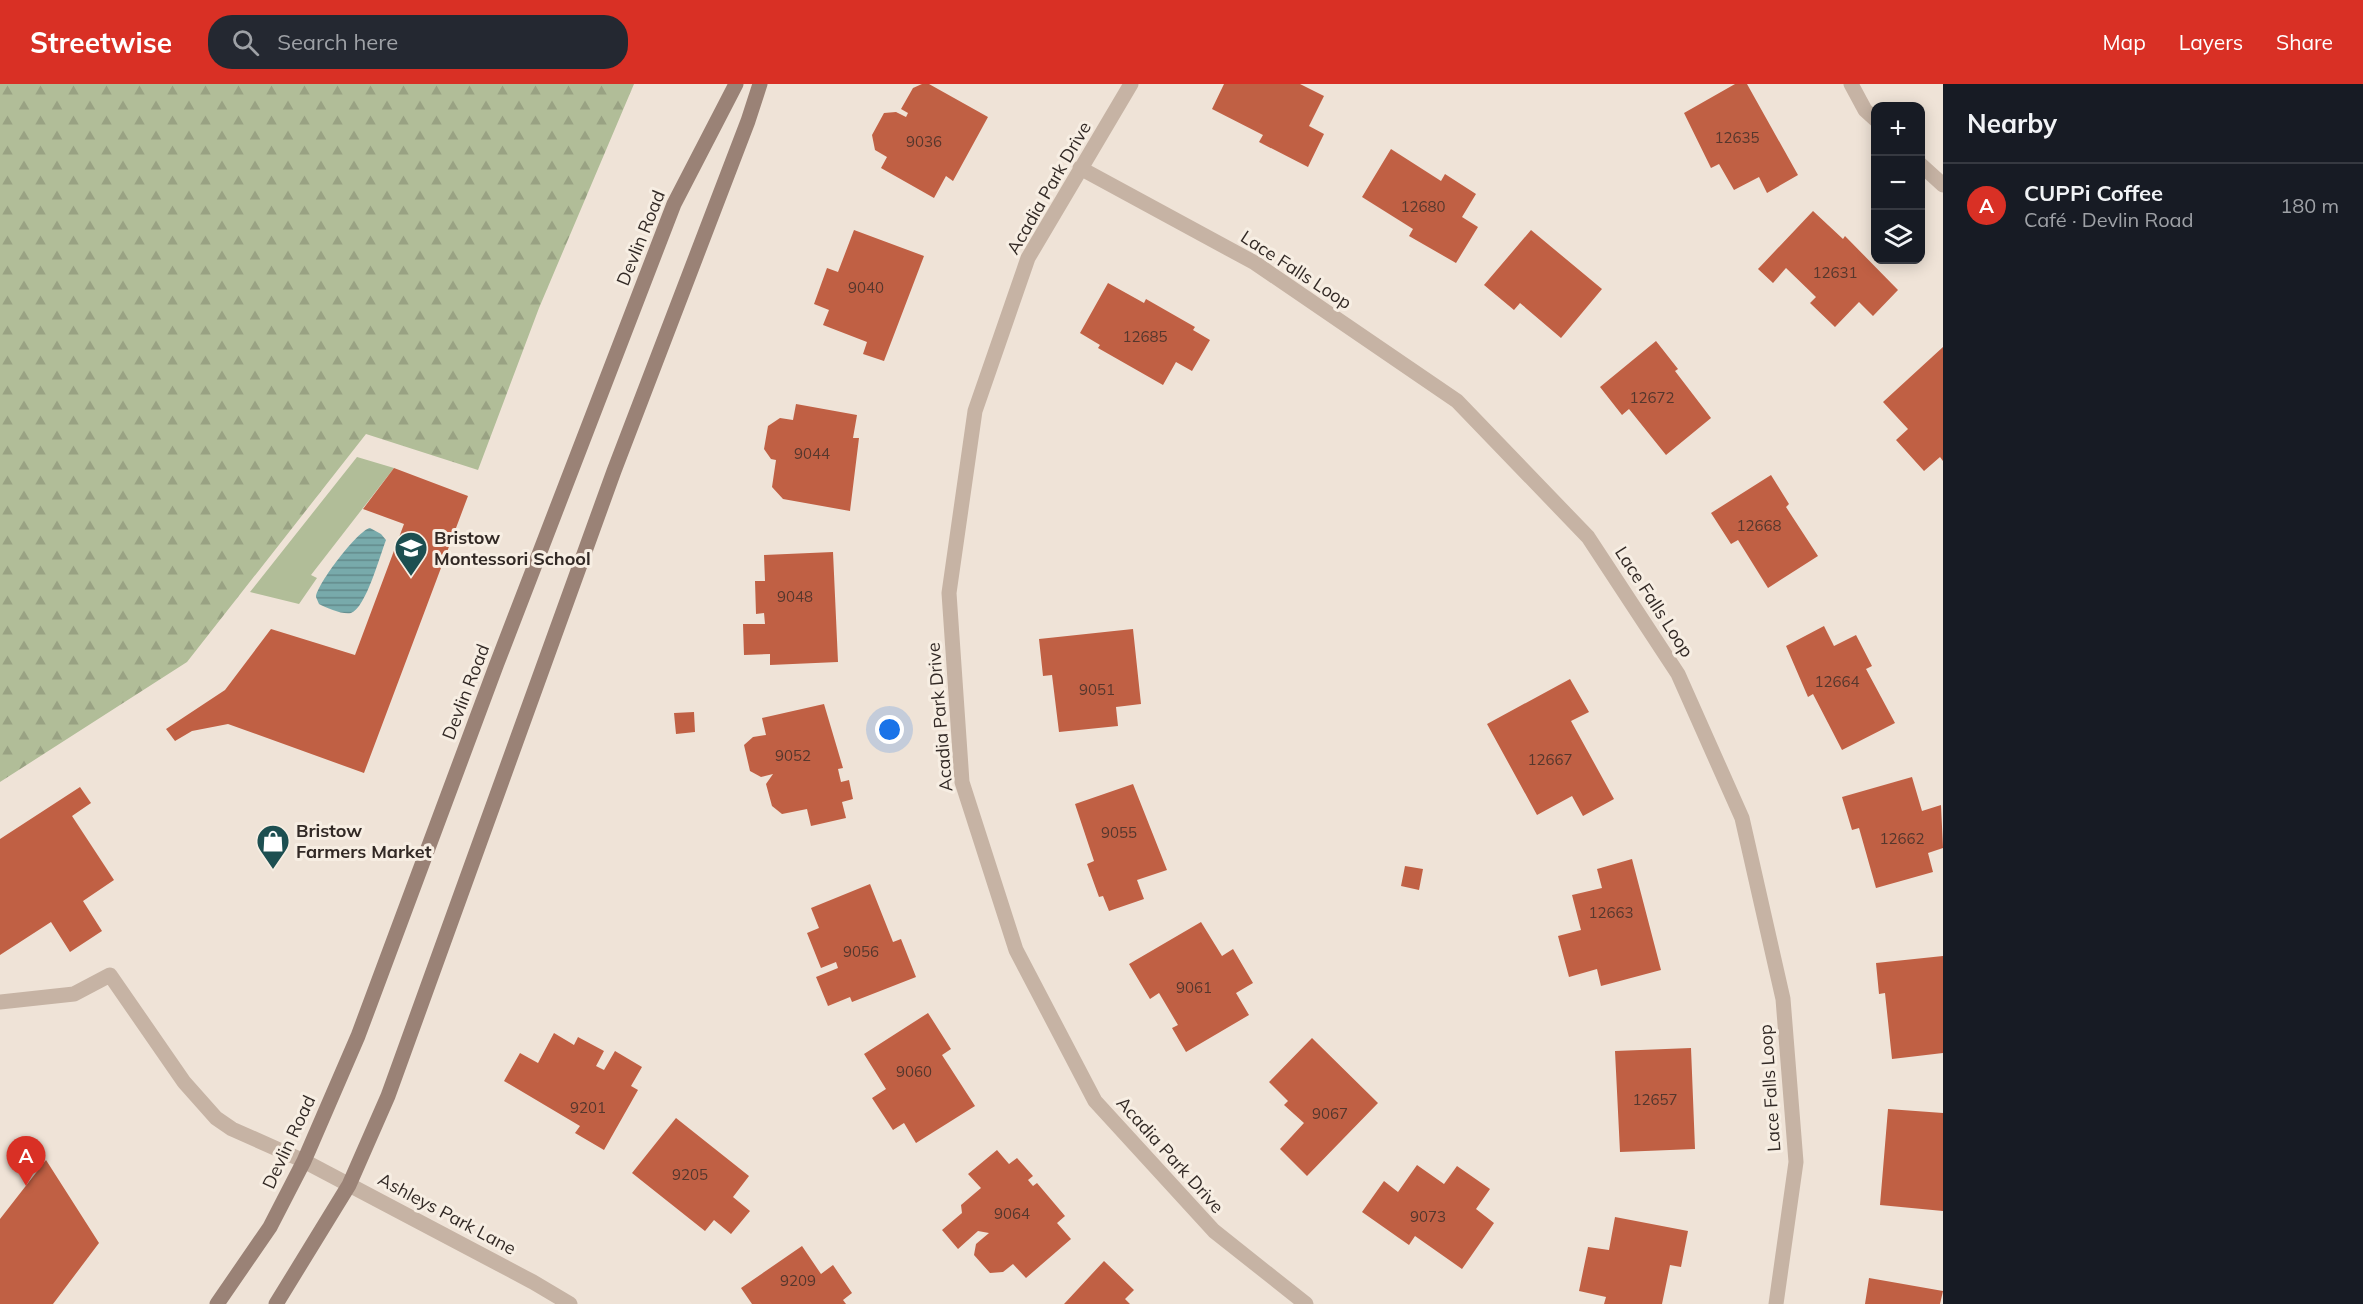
<!DOCTYPE html>
<meta charset="utf-8">
<style>
:root{--surface:#171b24;--page:#242831;--text:#f1f3f6;--muted:#9ea1a6;--line:#363941;--accent:#d93025}
body{margin:0;font-family:Mulish,sans-serif;background:var(--page);color:var(--text)}
.controls{position:absolute;right:18px;top:18px;display:grid;overflow:hidden;border-radius:12px;box-shadow:0 3px 15px #0003}
.controls button{width:54px;height:54px;display:grid;place-items:center;padding:0;border:0;border-bottom:2px solid var(--line);background:var(--surface);color:var(--text);font:30px sans-serif}
.you{position:absolute;left:890px;top:646px;width:21px;height:21px;margin:-15px;border:4px solid #fff;border-radius:50%;background:#1a73e8;box-shadow:0 0 0 9px #1a73e833}
.badge{display:grid;place-items:center;width:39px;height:39px;border-radius:50%;background:var(--accent);color:#fff;font-size:20px;font-weight:700}
.pin{position:absolute;translate:-50% -50px;filter:drop-shadow(0 2px 3px #0008)}
.pin::after{content:'';position:absolute;top:32px;width:21px;height:18px;background:inherit;clip-path:polygon(0 0,100% 0,50% 100%)}
.list{margin:0;padding:0;list-style:none}
h2{display:flex;justify-content:space-between;align-items:center;height:78px;margin:0;padding:0 24px;font-size:26px}
h2 small{font-size:20px;font-weight:400;color:var(--muted)}
.list li{display:grid;grid-template-columns:39px 1fr auto;gap:18px;align-items:center;box-sizing:border-box;height:84px;padding:0 24px;border-top:2px solid var(--line)}
.list b{display:block;font-size:22px;white-space:nowrap}
.list p{margin:0;font-size:20px;white-space:nowrap;color:var(--muted)}
.list em{font-size:20px;font-style:normal;color:var(--muted)}
.icon{flex:none;width:33px;height:33px;fill:none;stroke:currentColor;stroke-width:2;stroke-linecap:round;stroke-linejoin:round}
.map{position:relative;flex:none;width:1943px;height:1220px;overflow:hidden}
header{display:flex;align-items:center;gap:36px;box-sizing:border-box;height:84px;padding:0 30px;background:var(--accent);color:#fff}
header strong{font-size:28px}
nav{display:flex;gap:33px;margin-inline-start:auto;font-size:21px}
.search{width:420px;height:54px;background:var(--page);display:flex;align-items:center;gap:15px;box-sizing:border-box;padding:0 21px;border-radius:24px;color:var(--muted);font-size:22px}
main{display:flex}
aside{flex:1;background:var(--surface)}
.map>svg:first-child{display:block}
.green{fill:#b1bd98}
.forest{fill:url(#forest-firs)}
.water{fill:url(#water-rules)}
.building{fill:#c06044}
.lines{fill:none;stroke-linecap:round;stroke-linejoin:round}
.lane{stroke:#c6b3a4;stroke-width:15}
.street{stroke:#c6b3a4;stroke-width:15}
.secondary{stroke:#9a8276;stroke-width:15}
.labels{text-anchor:middle;stroke-width:6;stroke-linejoin:round;paint-order:stroke}
.number-label{font-size:15px;fill:#56372d}
.street-label{font-size:18px;fill:#322925;stroke:#f7eee3}
.poi-label{font-size:18px;font-weight:bold;fill:#322925;stroke:#f7eee3;text-anchor:start}
</style>
<header>
<strong>Streetwise</strong>
<div class="search"><svg class="icon" aria-label="search" viewBox="0 0 24 24"><circle cx="10" cy="10" r="6"/><path d="M15 15l6 6"/></svg>Search here</div>
<nav><a>Map</a><a>Layers</a><a>Share</a></nav>
</header>
<main>
<div class="map">
<svg width="1943" height="1220" viewBox="0 0 1943 1220">
<defs>
<pattern id="forest-firs" width="22" height="20" patternUnits="userSpaceOnUse" patternTransform="scale(1.5)"><rect width="22" height="20" fill="#b1bd98"/><path d="M5 1l3.5 6h-7zM16 11l3.5 6h-7z" fill="#99a283"/></pattern>
<pattern id="water-rules" width="6" height="5" patternUnits="userSpaceOnUse" patternTransform="scale(1.5)"><rect width="6" height="5" fill="#78aaab"/><path d="M0 2.5h6" fill="none" stroke="#638a8b"/></pattern>
</defs>
<rect width="100%" height="100%" fill="#efe3d7"/>
<path class="green" d="M357 373 394 384 311 491 317 494 299 520 250 508Z"/>
<path class="forest" d="M0 0H634L539 224 478 386 366 350 187 578 0 698Z"/>
<path class="water" d="M370 444 381 450 386 456C380 471 366 524 351 529 343 531 327 524 319 520L316 513C317 500 358 446 370 444Z"/>
<path class="building" d="M922 0H929L988 33 953 97 946 92 934 114 881 84 887 73 875 66 872 51 884 29 896 28 906 33 908 29 901 25 913 4Z
M1224 0H1300L1324 12 1309 42 1324 50 1308 83 1259 58 1263 51 1212 25Z
M1735 0H1747L1798 91 1767 109 1759 93 1734 106 1719 80 1711 84 1684 29Z
M1391 65 1441 97 1445 90 1476 110 1462 133 1478 143 1456 179 1409 152 1413 145 1362 113Z
M1813 127 1843 155 1845 152 1898 206 1873 232 1859 218 1835 243 1810 219 1816 213 1786 184 1773 199 1758 185Z
M854 146 924 172 884 277 863 270 867 258 823 241 829 226 814 220 827 184 838 188Z
M1531 146 1602 205 1561 254 1520 219 1514 226 1484 201Z
M1108 199 1144 219 1146 215 1195 243 1193 246 1210 256 1192 287 1176 278 1163 301 1098 264 1100 261 1080 249Z
M1656 257 1678 285 1675 287 1711 334 1666 371 1629 325 1622 331 1600 303Z
M1943 263V377L1940 373 1924 387 1896 356 1908 345 1883 318Z
M796 320 857 331 853 354H859L850 427 783 415 772 403 776 376 771 375 764 365 768 342 780 334 793 336Z
M394 384 468 412 364 689 228 640 192 647 175 657 166 645 225 606 271 545 355 571 404 440 363 425Z
M1771 391 1789 420 1786 423 1818 472 1768 504 1738 456 1731 460 1711 429Z
M833 468 838 578 770 581V570L744 571 743 540H765L764 529 756 530 755 497H765L764 471Z
M1824 542 1834 562 1856 551 1872 582 1866 585 1895 639 1842 666 1813 610 1808 613 1786 562Z
M1133 545 1141 620 1116 623 1118 642 1059 648 1052 591 1043 592 1039 555Z
M1570 595 1589 628 1571 637 1614 715 1583 732 1572 712 1537 731 1487 640Z
M824 620 843 684 838 685 841 698 849 696 853 715 842 718 846 734 811 742 807 725 782 730 772 722 766 700 773 690 761 693 750 687 744 661 753 653 766 651 762 634Z
M694 628 695 648 676 650 674 629Z
M1912 693 1922 727 1941 721 1943 764 1928 769 1933 788 1876 804 1859 744 1852 746 1842 713Z
M1133 700 1167 786 1137 796 1144 815 1109 827 1103 812 1099 813 1087 780 1094 777 1075 720Z
M80 703 91 719 72 732 114 796 83 817 102 847 70 868 51 838 0 871V755Z
M1632 775 1661 886 1601 902 1597 885 1569 893 1558 852 1581 846 1572 811 1602 804 1597 785Z
M1405 782 1423 785 1419 806 1401 802Z
M870 800 893 858 901 855 916 893 852 918 850 913 828 922 816 893 838 884 836 878 821 884 807 849 819 844 811 824Z
M1201 838 1222 872 1233 865 1253 899 1236 909 1249 931 1186 968 1172 944 1178 941 1159 909 1150 915 1129 880Z
M1943 872V969L1892 975 1885 909 1879 910 1876 879Z
M928 929 951 965 942 971 975 1022 916 1059 904 1039 893 1046 872 1014 886 1005 864 970Z
M554 949 574 961 578 953 604 967 596 982 604 986 615 967 642 983 631 1002 638 1006 604 1066 575 1049 580 1042 504 997 520 969 538 979Z
M1312 954 1378 1019 1307 1092 1280 1065 1304 1039 1284 1021 1288 1017 1269 998Z
M1691 964 1695 1065 1620 1068 1615 967Z
M1888 1025 1943 1029V1127L1880 1121Z
M676 1034 749 1092 733 1113 750 1127 731 1150 714 1136 705 1147 632 1089Z
M997 1066 1009 1080 1017 1074 1033 1092 1028 1096 1033 1102 1037 1099 1065 1132 1057 1139 1071 1155 1026 1194 1013 1180 1003 1188 990 1189 974 1171 976 1160 989 1149 978 1147 958 1165 942 1146 962 1129 961 1121 981 1104 968 1090Z
M46 1076 99 1159 53 1220H0V1135Z
M1417 1081 1444 1100 1457 1082 1490 1105 1476 1125 1494 1139 1462 1185 1415 1152 1409 1161 1362 1128 1384 1097 1398 1108Z
M1615 1133 1688 1147 1681 1183 1670 1181 1662 1220H1604L1606 1213 1579 1207 1588 1163 1609 1166Z
M802 1162 821 1190 833 1181 852 1209 843 1216 846 1220H752L741 1204Z
M1104 1177 1134 1206 1125 1215 1130 1220H1064Z
M1869 1194 1943 1207 1940 1220H1865Z"/>
<g class="lines">
<path class="lane" d="M0 918 74 910 110 891 184 998 216 1034 232 1045 304 1077"/>
<path class="street" d="M1131 0 1028 174 975 327 949 509 962 698 1016 866 1095 1017 1214 1147 1306 1220
M1851 0 1865 26 1876 36
M1920 80 1943 101
M1080 84 1255 179 1457 317 1588 453 1678 590 1742 734 1783 915 1796 1078 1776 1220
M304 1077 533 1198 570 1220"/>
<path class="secondary" d="M217 1220 270 1143 304 1077 358 952 496 582 674 120 736 0
M276 1220 349 1101 388 1012 614 387 748 37 760 0"/>
</g>
<defs>
<symbol id="school-pin" viewBox="-11 -11 22 30"><path d="M0 17L-7.5 6A9.5 9.5 0 1 1 7.5 6Z" fill="#1d4f51" stroke="#f7eee3"/><path d="M0-5L7-2L0 1L-7-2ZM-4 1L0 2.5L4 1V4Q0 6-4 4Z" fill="#fff"/></symbol>
<symbol id="shop-pin" viewBox="-11 -11 22 30"><path d="M0 17L-7.5 6A9.5 9.5 0 1 1 7.5 6Z" fill="#1d4f51" stroke="#f7eee3"/><path d="M-5-2.5h2.3a2.7 3.5 0 0 1 5.4 0H5L5.5 6h-11ZM-1.5-2.5h3a1.5 2.3 0 0 0-3 0Z" fill="#fff"/></symbol>
</defs>
<g fill-rule="evenodd">
<use href="#school-pin" x="392" y="445" width="38" height="52"/>
<use href="#shop-pin" x="254" y="738" width="38" height="52"/>
</g>
<g class="labels">
<g class="number-label">
<text x="1737" y="59">12635</text>
<text x="924" y="63">9036</text>
<text x="1423" y="128">12680</text>
<text x="1835" y="194">12631</text>
<text x="866" y="209">9040</text>
<text x="1145" y="258">12685</text>
<text x="1652" y="319">12672</text>
<text x="812" y="375">9044</text>
<text x="1759" y="447">12668</text>
<text x="795" y="518">9048</text>
<text x="1837" y="603">12664</text>
<text x="1097" y="611">9051</text>
<text x="793" y="677">9052</text>
<text x="1550" y="681">12667</text>
<text x="1119" y="754">9055</text>
<text x="1902" y="760">12662</text>
<text x="1611" y="834">12663</text>
<text x="861" y="873">9056</text>
<text x="1194" y="909">9061</text>
<text x="914" y="993">9060</text>
<text x="1655" y="1021">12657</text>
<text x="588" y="1029">9201</text>
<text x="1330" y="1035">9067</text>
<text x="690" y="1096">9205</text>
<text x="1012" y="1135">9064</text>
<text x="1428" y="1138">9073</text>
<text x="798" y="1202">9209</text>
</g>
<g class="street-label">
<text transform="translate(1049 104) rotate(-60)" y="6">Acadia Park Drive</text>
<text transform="translate(641 154) rotate(-68)" y="6">Devlin Road</text>
<text transform="translate(1296 186) rotate(33)" y="6">Lace Falls Loop</text>
<text transform="translate(1654 518) rotate(57)" y="6">Lace Falls Loop</text>
<text transform="translate(466 608) rotate(-69)" y="6">Devlin Road</text>
<text transform="translate(940 633) rotate(-95)" y="6">Acadia Park Drive</text>
<text transform="translate(1770 1004) rotate(-94)" y="6">Lace Falls Loop</text>
<text transform="translate(289 1058) rotate(-65)" y="6">Devlin Road</text>
<text transform="translate(1170 1071) rotate(48)" y="6">Acadia Park Drive</text>
<text transform="translate(447 1130) rotate(28)" y="6">Ashleys Park Lane</text>
</g>
<g class="poi-label">
<text x="434" y="460">Bristow<tspan x="434" dy="21">Montessori School</tspan></text>
<text x="296" y="753">Bristow<tspan x="296" dy="21">Farmers Market</tspan></text>
</g>
</g>
</svg>
<div class="controls">
<button>+</button>
<button>−</button>
<button><svg class="icon" aria-label="layers" viewBox="0 0 24 24"><path d="M12 4l9 5-9 5-9-5zM3 14l9 5 9-5"/></svg></button>
</div>
<div class="you"></div>
<div class="pin badge" style="left:26px;top:1102px">A</div>
</div>
<aside>
<h2>Nearby<small></small></h2>
<ul class="list">
<li><span class="badge">A</span><div><b>CUPPi Coffee</b><p>Café · Devlin Road</p></div><em>180 m</em></li>
</ul>
</aside>
</main>
